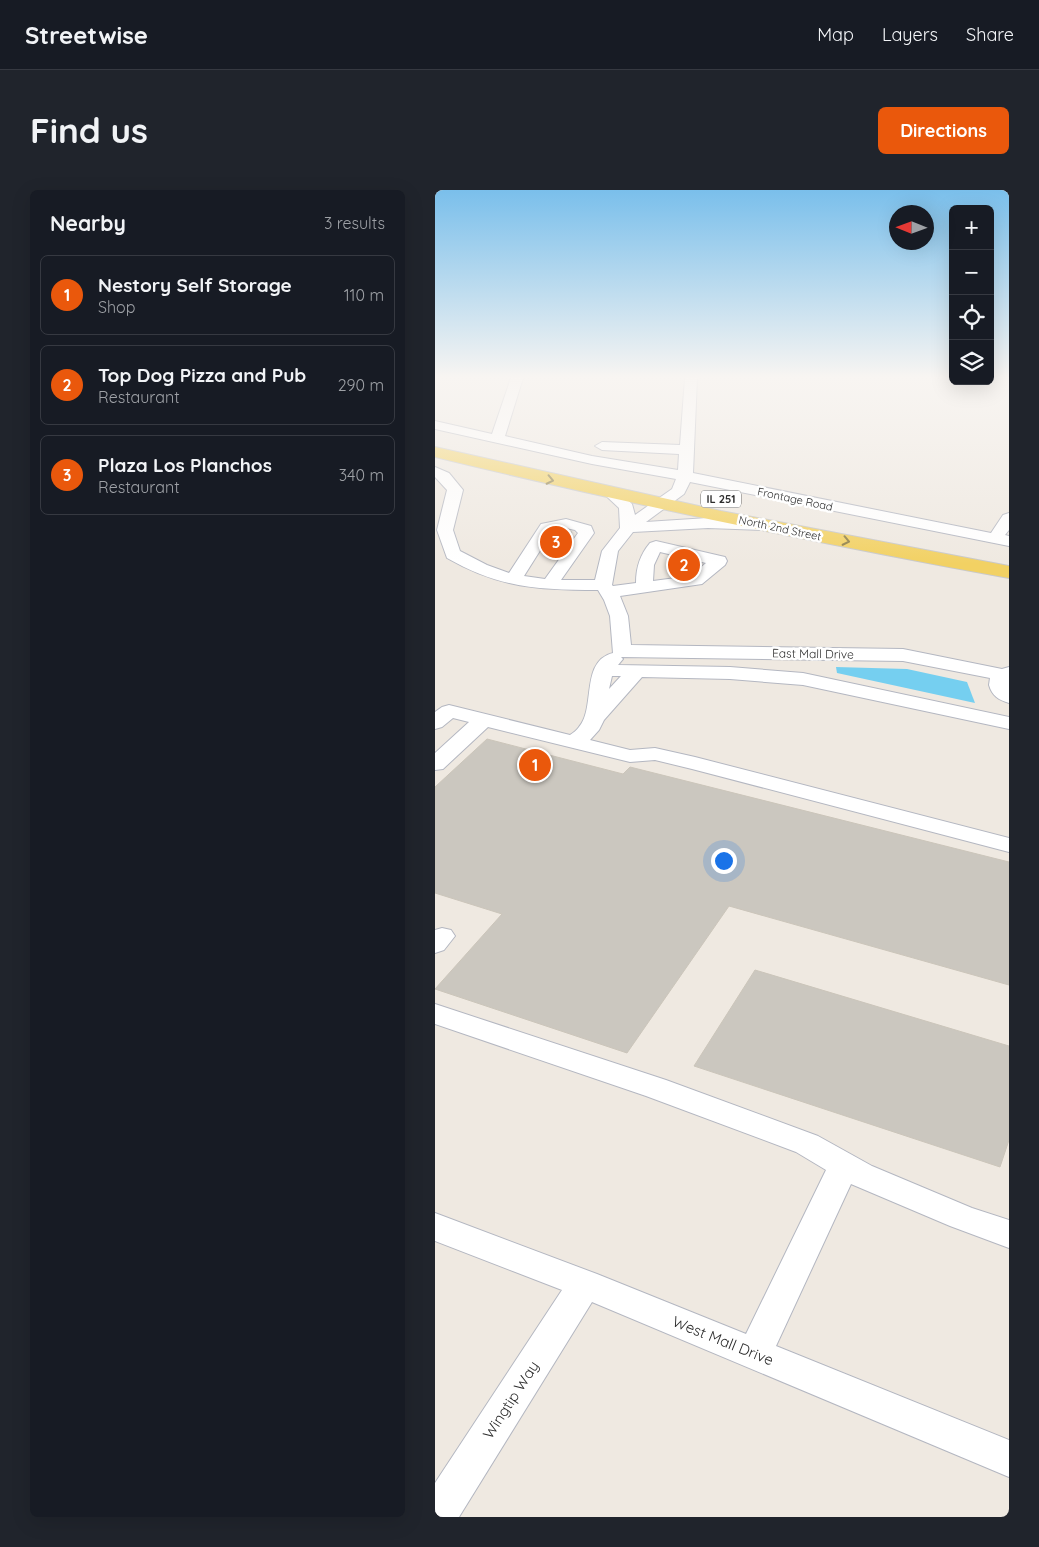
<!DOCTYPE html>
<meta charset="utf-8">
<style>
:root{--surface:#171b24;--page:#20242c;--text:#f1f3f6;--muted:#9ea1a6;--line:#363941;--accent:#ea580c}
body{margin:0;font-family:Quicksand,sans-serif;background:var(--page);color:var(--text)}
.controls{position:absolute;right:15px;top:15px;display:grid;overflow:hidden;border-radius:8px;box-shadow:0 5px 20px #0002}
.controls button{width:45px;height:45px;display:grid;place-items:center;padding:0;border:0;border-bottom:1px solid var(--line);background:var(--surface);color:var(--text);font:25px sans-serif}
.compass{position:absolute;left:454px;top:15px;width:45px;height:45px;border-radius:50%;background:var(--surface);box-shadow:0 5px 20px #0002;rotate:271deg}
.you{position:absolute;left:288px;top:670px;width:18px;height:18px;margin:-12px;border:4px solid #fff;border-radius:50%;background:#1a73e8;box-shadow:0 0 0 8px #1a73e833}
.badge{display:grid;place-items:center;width:32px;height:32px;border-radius:50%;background:var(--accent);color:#fff;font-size:16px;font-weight:700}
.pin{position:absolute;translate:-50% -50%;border:2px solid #fff;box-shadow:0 1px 5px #0006}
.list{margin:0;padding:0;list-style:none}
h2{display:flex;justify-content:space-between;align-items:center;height:65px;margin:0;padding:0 20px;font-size:21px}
h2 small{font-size:16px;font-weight:400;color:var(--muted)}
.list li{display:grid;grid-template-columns:32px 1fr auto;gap:15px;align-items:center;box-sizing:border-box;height:80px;margin:0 10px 10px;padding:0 10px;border:1px solid var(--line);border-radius:8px}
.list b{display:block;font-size:19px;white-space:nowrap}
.list p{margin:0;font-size:16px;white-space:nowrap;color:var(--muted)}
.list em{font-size:16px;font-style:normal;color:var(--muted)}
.icon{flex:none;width:28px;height:28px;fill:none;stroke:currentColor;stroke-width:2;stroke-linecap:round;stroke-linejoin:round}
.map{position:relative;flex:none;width:574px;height:1327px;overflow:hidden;border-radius:8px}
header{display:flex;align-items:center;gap:30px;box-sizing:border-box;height:70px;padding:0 25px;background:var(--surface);border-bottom:1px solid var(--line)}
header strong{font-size:24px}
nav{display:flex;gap:28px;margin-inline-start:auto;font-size:18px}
.intro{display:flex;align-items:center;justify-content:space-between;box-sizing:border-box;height:120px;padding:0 30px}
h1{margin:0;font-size:35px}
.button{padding:12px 22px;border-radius:8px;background:var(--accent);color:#fff;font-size:18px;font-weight:700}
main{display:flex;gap:30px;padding:0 30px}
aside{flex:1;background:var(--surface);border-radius:8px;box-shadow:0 5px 20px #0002}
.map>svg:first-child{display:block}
.water{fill:#75cff0}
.building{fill:#cbc7bf;stroke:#cbc5ba}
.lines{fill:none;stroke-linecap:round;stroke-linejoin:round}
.minor-casing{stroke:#b4b7c1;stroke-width:2}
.major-casing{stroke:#c9c9c9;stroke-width:2}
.minor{fill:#fff;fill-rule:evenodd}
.major{fill:#f2d163;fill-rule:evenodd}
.oneway{stroke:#908048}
.labels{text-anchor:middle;stroke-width:5;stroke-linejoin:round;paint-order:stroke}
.shield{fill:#fff;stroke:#6d6d6d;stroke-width:1}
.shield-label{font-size:11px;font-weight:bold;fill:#2e2e2e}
.far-street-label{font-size:11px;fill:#2e2e2e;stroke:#fff}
.street-label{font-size:12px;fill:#2e2e2e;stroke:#fff}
.near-street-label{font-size:15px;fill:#2e2e2e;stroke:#fff}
</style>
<header>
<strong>Streetwise</strong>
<nav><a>Map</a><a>Layers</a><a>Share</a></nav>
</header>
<div class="intro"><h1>Find us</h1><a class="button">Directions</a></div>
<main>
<aside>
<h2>Nearby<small>3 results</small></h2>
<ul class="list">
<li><span class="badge">1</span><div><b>Nestory Self Storage</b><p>Shop</p></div><em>110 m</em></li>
<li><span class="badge">2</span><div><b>Top Dog Pizza and Pub</b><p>Restaurant</p></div><em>290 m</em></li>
<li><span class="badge">3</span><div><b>Plaza Los Planchos</b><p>Restaurant</p></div><em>340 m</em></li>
</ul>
</aside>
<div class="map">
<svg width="574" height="1327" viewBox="0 0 574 1327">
<rect width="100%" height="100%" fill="#efe9e1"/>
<path class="water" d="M401 477 472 479 532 492 540 513 402 483Z"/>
<path class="building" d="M127 341 137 342 125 358 110 357 120 342Z
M245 369 262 373 250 383 232 379Z
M52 549 188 584 195 577 574 672V795L294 716 192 863 0 799 67 724 0 703V597Z
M320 780 574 856V950L565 977 259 876Z"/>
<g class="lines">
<defs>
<path id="minor" d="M76 188H88L70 246 157 266 243 280 244 264 167 260 160 256 167 252 245 255 250 188H262L258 283 556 343 568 325 574 323V340L570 345 574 346V356L255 292 249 304 211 332 273 328 328 330 334 332 336 335 334 338 328 340 273 338 198 342 183 361 177 395 178 396 201 393C201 377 205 365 215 353L221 351 290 367 292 371 290 375 267 394 185 406 193 426 196 455 468 459 567 479 574 477V513C564 510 557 506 554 495L555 488 468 471 186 467 188 469 183 475 295 477 368 483 574 527V539L368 495 295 489 207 487 169 530 164 540 155 550 195 560 220 558 260 567 574 648V662L257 579 220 570 195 572 53 537 8 579 0 580V563L34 532 18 528 7 537 0 539V522L7 517 14 515 135 545C138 543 142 540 144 537 161 518 145 471 178 463L175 426 169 410 163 400C104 400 64 398 12 368L2 340 12 300 0 287V277L14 283 28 300 18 340 25 361 52 375 74 383 106 334 131 329 156 336 159 343 126 390H160L167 361 185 338 184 318 168 303 171 300H181L197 314 200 325 237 299 241 289 157 274 0 239V231L57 244ZM131 338 140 340 143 343 110 389 89 386 118 340ZM225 362 271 373 256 386 218 391 219 375ZM177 486H186L174 499Z
M7 738 16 740 20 746 9 760 0 763V740Z
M0 814 231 890 383 946 437 976 537 1018 574 1030V1058L515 1036 416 994 341 1156 574 1250V1287L157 1112 24 1327H0V1293L127 1100 0 1051V1023L162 1084 311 1144 391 980 361 962 211 906 0 834Z"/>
<path id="major" d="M0 257 286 321 574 376V388C381 353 190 313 0 267Z"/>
</defs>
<use href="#minor" class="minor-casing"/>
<use href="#major" class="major-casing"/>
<use href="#minor" class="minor"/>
<use href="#major" class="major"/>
</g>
<defs><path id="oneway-chevron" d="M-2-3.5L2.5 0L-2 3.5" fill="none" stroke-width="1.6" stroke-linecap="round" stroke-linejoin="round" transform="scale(1.25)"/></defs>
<g class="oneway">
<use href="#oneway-chevron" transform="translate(115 290) rotate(12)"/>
<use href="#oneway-chevron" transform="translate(411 351) rotate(12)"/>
</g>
<linearGradient id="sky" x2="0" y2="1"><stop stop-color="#7abfeb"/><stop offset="0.5" stop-color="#f8f5f2"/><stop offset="1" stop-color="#f8f5f2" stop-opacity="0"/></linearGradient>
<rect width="574" height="374" fill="url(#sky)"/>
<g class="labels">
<rect class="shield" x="266" y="300.5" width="40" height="17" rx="4"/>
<g class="shield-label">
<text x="286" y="313">IL 251</text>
</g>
<g class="far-street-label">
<text transform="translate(360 309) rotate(12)" y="4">Frontage Road</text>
<text transform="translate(345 338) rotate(12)" y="4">North 2nd Street</text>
</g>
<g class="street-label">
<text transform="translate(378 464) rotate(1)" y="4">East Mall Drive</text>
</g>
<g class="near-street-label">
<text transform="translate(288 1151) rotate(22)" y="5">West Mall Drive</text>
<text transform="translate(76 1210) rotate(-57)" y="5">Wingtip Way</text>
</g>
</g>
</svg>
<div class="controls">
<button>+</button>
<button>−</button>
<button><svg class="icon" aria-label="locate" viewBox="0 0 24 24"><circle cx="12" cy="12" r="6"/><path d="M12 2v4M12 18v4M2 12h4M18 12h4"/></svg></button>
<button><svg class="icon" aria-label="layers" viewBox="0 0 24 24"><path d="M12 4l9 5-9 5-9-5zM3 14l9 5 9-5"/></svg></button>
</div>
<svg class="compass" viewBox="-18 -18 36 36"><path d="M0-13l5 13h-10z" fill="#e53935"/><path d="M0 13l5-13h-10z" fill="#9ea1a6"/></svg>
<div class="you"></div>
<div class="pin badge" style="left:100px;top:575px">1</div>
<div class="pin badge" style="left:249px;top:375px">2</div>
<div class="pin badge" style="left:121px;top:352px">3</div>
</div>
</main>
